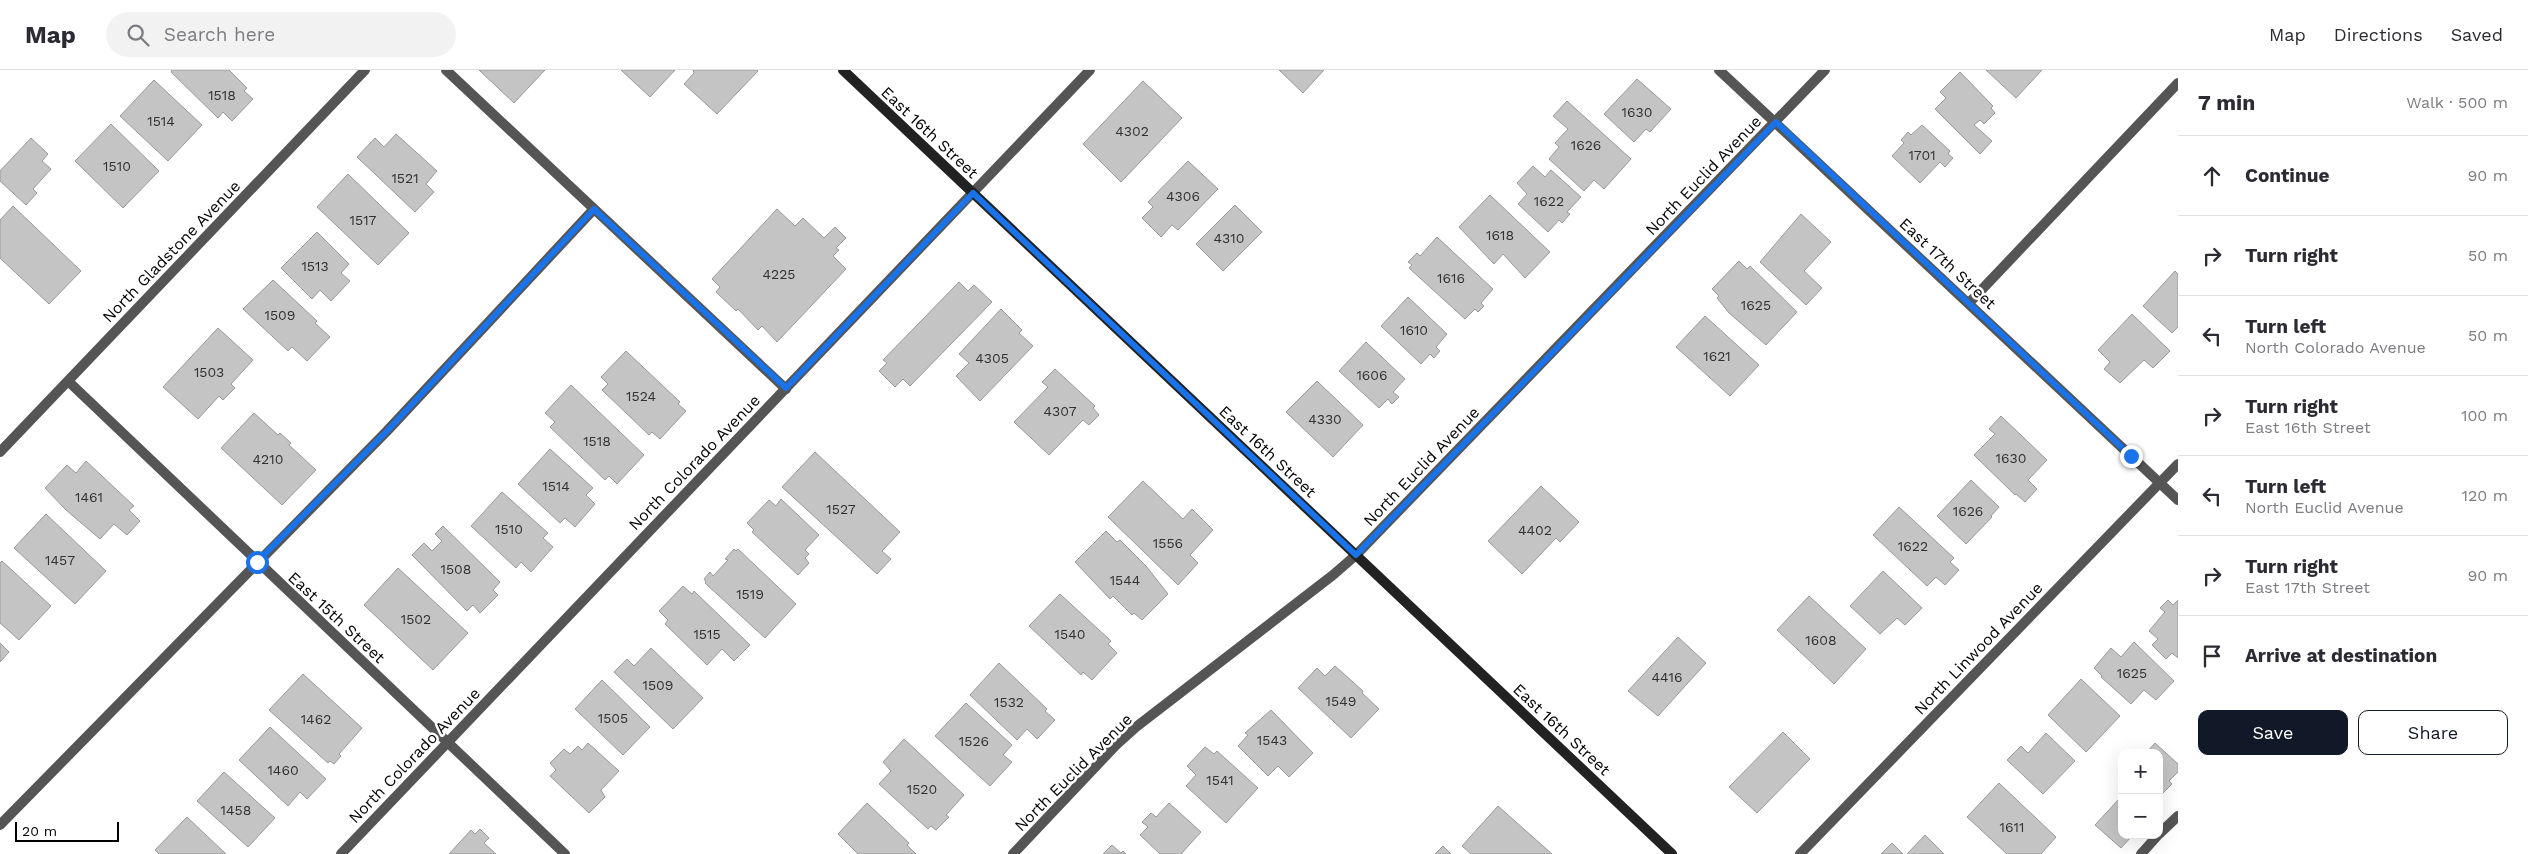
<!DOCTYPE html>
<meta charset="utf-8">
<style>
:root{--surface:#fff;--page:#f2f2f3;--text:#2b2b33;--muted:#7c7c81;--line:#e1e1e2;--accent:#111827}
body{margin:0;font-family:"Work Sans",sans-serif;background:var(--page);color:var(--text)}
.controls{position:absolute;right:15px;bottom:15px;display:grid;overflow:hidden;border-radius:10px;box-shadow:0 5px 20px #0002}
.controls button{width:45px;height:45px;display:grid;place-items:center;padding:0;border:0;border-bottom:1px solid var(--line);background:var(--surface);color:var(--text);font:25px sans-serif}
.scale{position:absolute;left:15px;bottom:12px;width:104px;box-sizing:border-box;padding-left:5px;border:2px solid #000;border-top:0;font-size:14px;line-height:18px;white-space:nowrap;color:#000;-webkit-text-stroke:4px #fff;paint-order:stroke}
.stop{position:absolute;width:15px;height:15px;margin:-11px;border:4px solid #1a73e8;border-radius:50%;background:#fff}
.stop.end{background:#1a73e8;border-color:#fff;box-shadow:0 1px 5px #0008}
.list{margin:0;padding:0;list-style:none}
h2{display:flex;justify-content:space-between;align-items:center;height:65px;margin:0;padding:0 20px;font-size:21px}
h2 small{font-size:16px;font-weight:400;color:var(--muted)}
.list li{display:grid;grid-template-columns:32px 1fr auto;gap:15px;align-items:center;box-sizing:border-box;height:80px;padding:0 20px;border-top:1px solid var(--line)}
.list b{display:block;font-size:19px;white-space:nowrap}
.list p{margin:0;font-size:16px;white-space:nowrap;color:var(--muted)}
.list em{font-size:16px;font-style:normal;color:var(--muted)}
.actions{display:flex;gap:10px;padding:15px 20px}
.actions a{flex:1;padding:11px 0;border:1px solid var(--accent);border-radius:10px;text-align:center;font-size:18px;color:var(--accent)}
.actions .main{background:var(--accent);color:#fff}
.icon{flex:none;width:28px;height:28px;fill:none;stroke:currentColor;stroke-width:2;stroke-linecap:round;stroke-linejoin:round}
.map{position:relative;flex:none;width:2178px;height:784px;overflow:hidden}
header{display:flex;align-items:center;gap:30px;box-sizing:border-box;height:70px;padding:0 25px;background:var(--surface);border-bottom:1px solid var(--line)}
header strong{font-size:24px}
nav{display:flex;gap:28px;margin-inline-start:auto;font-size:18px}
.search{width:350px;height:45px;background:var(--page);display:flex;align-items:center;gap:12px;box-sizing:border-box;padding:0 18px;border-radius:28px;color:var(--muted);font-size:19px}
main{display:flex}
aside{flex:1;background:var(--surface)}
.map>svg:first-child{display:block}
.building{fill:#c4c4c4;stroke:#999}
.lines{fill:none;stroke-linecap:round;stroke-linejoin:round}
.service{stroke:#555;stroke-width:10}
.minor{stroke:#555;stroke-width:10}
.secondary{stroke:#222;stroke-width:10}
.route{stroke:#1a73e8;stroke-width:6}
.labels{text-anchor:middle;stroke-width:5;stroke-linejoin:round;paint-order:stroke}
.number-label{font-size:14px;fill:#313131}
.street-label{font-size:16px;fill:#000;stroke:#fff}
</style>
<header>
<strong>Map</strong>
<div class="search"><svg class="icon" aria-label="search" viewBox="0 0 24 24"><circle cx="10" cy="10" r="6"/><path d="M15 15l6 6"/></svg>Search here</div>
<nav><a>Map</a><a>Directions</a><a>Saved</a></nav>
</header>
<main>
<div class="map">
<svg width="2178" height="784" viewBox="0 0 2178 784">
<rect width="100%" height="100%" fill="#fff"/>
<path class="building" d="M172 0H229L247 18 244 21 253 29 232 51 223 42 218 48 171 2Z
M479 0H545L514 33Z
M621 0H675L650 27Z
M693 0H757L758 1 717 44 684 14 694 3Z
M1279 0H1324L1303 23Z
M1986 0H2042L2016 28Z
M1960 2 1993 36 1991 38 1995 43 1984 54 1980 50 1974 55 1992 71 1980 84 1935 39 1946 28 1940 22Z
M1637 9 1671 39 1650 62 1646 59 1634 72 1604 44Z
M154 10 202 55 168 91 120 46Z
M1143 11 1182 48 1121 112 1083 74Z
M1567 31 1631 89 1604 119 1594 110 1584 121 1549 89 1559 77 1555 73 1568 59 1553 46Z
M111 54 159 101 123 138 75 91Z
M1922 55 1950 81 1948 84 1953 88 1945 97 1940 92 1920 113 1892 86 1904 73 1901 70 1908 62 1911 65Z
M396 64 437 101 426 114 434 122 415 142 357 87 375 68 384 77Z
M31 68 48 84 42 91 51 99 33 119 37 123 26 135 0 111V101Z
M1188 91 1218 119 1178 160 1172 155 1161 167 1142 148 1153 137 1148 132Z
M1533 96 1545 107 1551 100 1581 127 1567 142 1570 144 1562 153 1559 150 1548 162 1518 134 1527 124 1517 113Z
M348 104 409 163 378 195 317 137Z
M1490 125 1550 182 1525 208 1503 184 1494 194 1459 157Z
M1235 135 1262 162 1223 201 1196 174Z
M13 136 81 201 49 234 0 188V150Z
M777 139 795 156 803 148 824 168 835 157 846 168 836 178 839 180 833 186 846 199 777 272 762 256 758 260 738 239 736 241 716 222 720 217 712 209Z
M1801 144 1831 172 1804 201 1822 218 1806 235 1760 192Z
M317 162 349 194 341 203 350 211 331 231 320 220 312 229 281 198Z
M1437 167 1493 219 1481 233 1484 236 1478 242 1475 239 1465 249 1409 198 1412 195 1408 192 1417 183 1420 186Z
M1739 191 1747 199 1750 196 1797 242 1766 275 1729 243 1717 228 1719 226 1712 219Z
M2175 201 2178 204V257L2172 263 2143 236Z
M273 210 317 251 315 253 330 267 307 291 292 277 288 281 243 239Z
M959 212 968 221 974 215 992 232 910 316 903 309 895 317 879 301 887 293 883 290Z
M1408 227 1447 264 1436 277 1440 281 1434 288 1430 284 1421 294 1381 256Z
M1001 239 1022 260 1019 263 1033 276 980 331 956 306 969 293 959 284Z
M2132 244 2170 281 2153 298 2144 290 2120 313 2104 299 2110 292 2098 280Z
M1705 246 1759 295 1730 326 1676 277Z
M218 258 253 290 231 314 235 318 223 330 219 326 198 349 163 317Z
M1366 272 1405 309 1393 322 1399 327 1392 334 1388 329 1379 338 1339 301Z
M626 281 680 332 678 334 686 341 660 369 652 362 649 365 602 320 608 314 601 307Z
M1055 299 1095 336 1093 338 1099 345 1089 355 1083 350 1049 385 1014 352 1048 317 1042 312Z
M1317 311 1363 355 1333 387 1286 342Z
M571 315 644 385 617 414 609 406 605 410 550 357 555 352 545 343Z
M254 343 278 365 280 363 291 373 289 375 316 400 282 435 221 378Z
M2001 346 2047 390 2028 410 2037 419 2025 432 2016 424 2015 425 1974 385 1995 364 1989 359Z
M550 379 593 418 586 425 595 434 575 457 565 448 560 453 518 414Z
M815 382 900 462 882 481 891 489 877 504 782 417Z
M86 391 134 436 129 440 140 451 127 465 114 454 100 469 66 440 45 418 67 395 76 403Z
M1971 410 1999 437 1991 446 1992 447 1966 474 1937 446Z
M1143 411 1183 449 1192 439 1213 460 1190 485 1198 493 1178 515 1108 447Z
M1541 416 1579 452 1560 472 1556 468 1522 504 1488 471Z
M502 422 548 463 543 468 553 477 531 502 521 492 516 498 471 456Z
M781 429 819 465 805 480 809 484 805 488 809 493 798 505 752 462 754 460 747 453 769 430 776 436Z
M1899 437 1954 488 1950 492 1959 500 1945 515 1936 507 1927 516 1873 465Z
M46 444 106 501 75 534 14 478Z
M443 456 500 512 493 520 498 525 480 543 473 535 467 541 412 485 424 473 432 481 442 471 435 464Z
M1106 461 1117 472 1120 470 1146 496 1168 524 1142 550 1134 543 1132 545 1113 526 1110 529 1075 492Z
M734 479 736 481 738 479 796 534 765 568 705 513 706 512 704 509 710 502 713 506 728 490 725 489Z
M2 491 51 536 19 570 0 553V493Z
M398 498 468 563 433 600 364 535Z
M1883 501 1922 538 1905 555 1897 548 1880 564 1850 536Z
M683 516 692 524 694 521 750 575 734 591 722 579 707 595 665 554 668 550 659 541Z
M1060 524 1111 571 1108 574 1117 583 1092 610 1083 602 1081 605 1029 556Z
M1809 526 1866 579 1834 614 1777 560Z
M2168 530 2173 535 2178 530V588L2172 583 2166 589 2152 575 2158 569 2149 561 2165 542 2160 538Z
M1678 567 1706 593 1658 646 1628 621Z
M2134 572 2174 611 2156 630 2144 620 2131 634 2101 607 2102 606 2094 598 2111 578 2121 587Z
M0 573 9 582 0 592Z
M651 578 703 628 673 659 614 602 627 589 634 596Z
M999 593 1047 639 1045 641 1055 650 1037 669 1027 659 1017 670 970 625Z
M1335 596 1363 621 1362 623 1379 639 1351 668 1298 618 1317 598 1325 606Z
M303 604 362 658 339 684 341 686 334 694 330 691 328 693 269 640Z
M2081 609 2120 646 2086 682 2048 645Z
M602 610 650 657 623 685 575 639Z
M966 633 1012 675 1003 685 1012 692 990 716 935 666Z
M1271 640 1313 683 1289 707 1278 696 1268 706 1238 676 1248 665 1245 663Z
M270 657 326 709 307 729 300 722 288 736 239 690Z
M1783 662 1810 689 1757 743 1729 717Z
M2046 663 2075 691 2043 724 2007 690 2021 676 2028 683Z
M904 669 964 725 946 745 949 747 936 760 931 756 928 759 879 714 891 701 883 692Z
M588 673 619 701 601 720 605 727 589 743 550 706 556 700 550 693 564 679 570 684 578 676 582 680Z
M2155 673 2178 694V702L2169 711 2172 714 2159 727V683H2146Z
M1205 677 1214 684 1217 681 1258 718 1226 753 1186 716 1196 705 1187 696Z
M224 702 275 748 248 777 197 731Z
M1999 713 2056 767 2041 784H2007L1967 747Z
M2119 729 2122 732V765H2133L2121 778 2095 755Z
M867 733 909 773 907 775 916 784H858L838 764Z
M1169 733 1201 762 1181 784H1160L1140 765 1148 757 1142 752 1151 743 1156 747Z
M1498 736 1552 784H1471L1462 776Z
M187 747 226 784H159L155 780Z
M480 759 489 768 484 773 496 784H449L471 760 475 764Z
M1925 765 1944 784H1907Z
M1892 773 1903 784H1881Z
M1112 775 1121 783 1123 781 1126 784H1103Z
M1443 776 1451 784H1435Z"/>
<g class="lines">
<path class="service" d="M446 0 786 319
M1969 233 2178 13
M0 755 387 361 594 139
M2159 764 2178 746
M2141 784 2158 765"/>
<path class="minor" d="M1719 0 2178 430
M68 311 565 784
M0 382 365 0
M341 784 1090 0
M1013 784 1116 675 1136 657 1333 505 1356 485 1825 0
M1800 784 2178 394"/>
<path class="secondary" d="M843 0 1672 784"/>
</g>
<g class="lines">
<path class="route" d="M257 492 387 361 594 139 786 318 973 123 1356 485 1776 52 2131 386"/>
</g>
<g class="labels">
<g class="number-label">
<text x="222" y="30">1518</text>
<text x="1637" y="47">1630</text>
<text x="161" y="56">1514</text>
<text x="1132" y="66">4302</text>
<text x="1586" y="80">1626</text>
<text x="1922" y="90">1701</text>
<text x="117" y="101">1510</text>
<text x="405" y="113">1521</text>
<text x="1183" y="131">4306</text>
<text x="1549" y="136">1622</text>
<text x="363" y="155">1517</text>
<text x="1500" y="170">1618</text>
<text x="1229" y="173">4310</text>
<text x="315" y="201">1513</text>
<text x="779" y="209">4225</text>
<text x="1451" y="213">1616</text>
<text x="1756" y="240">1625</text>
<text x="280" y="250">1509</text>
<text x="1414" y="265">1610</text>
<text x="1717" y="291">1621</text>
<text x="992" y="293">4305</text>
<text x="209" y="307">1503</text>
<text x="1372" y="310">1606</text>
<text x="641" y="331">1524</text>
<text x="1060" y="346">4307</text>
<text x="1325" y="354">4330</text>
<text x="597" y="376">1518</text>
<text x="2011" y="393">1630</text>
<text x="268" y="394">4210</text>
<text x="556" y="421">1514</text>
<text x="89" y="432">1461</text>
<text x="841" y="444">1527</text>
<text x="1968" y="446">1626</text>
<text x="509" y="464">1510</text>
<text x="1535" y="465">4402</text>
<text x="1168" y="478">1556</text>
<text x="1913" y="481">1622</text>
<text x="60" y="495">1457</text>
<text x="456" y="504">1508</text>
<text x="1125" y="515">1544</text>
<text x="750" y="529">1519</text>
<text x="416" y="554">1502</text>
<text x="707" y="569">1515</text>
<text x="1070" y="569">1540</text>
<text x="1821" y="575">1608</text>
<text x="2132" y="608">1625</text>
<text x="1667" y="612">4416</text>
<text x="658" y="620">1509</text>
<text x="1341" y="636">1549</text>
<text x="1009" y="637">1532</text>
<text x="613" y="653">1505</text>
<text x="316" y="654">1462</text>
<text x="1272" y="675">1543</text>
<text x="974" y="676">1526</text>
<text x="283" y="705">1460</text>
<text x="1220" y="715">1541</text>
<text x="922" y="724">1520</text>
<text x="236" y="745">1458</text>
<text x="2012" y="762">1611</text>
</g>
<g class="street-label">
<text transform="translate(930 62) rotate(43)" y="6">East 16th Street</text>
<text transform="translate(1703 105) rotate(-46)" y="6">North Euclid Avenue</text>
<text transform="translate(171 181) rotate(-46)" y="6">North Gladstone Avenue</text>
<text transform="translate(1948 193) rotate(43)" y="6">East 17th Street</text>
<text transform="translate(1268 381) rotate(43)" y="6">East 16th Street</text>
<text transform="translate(694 392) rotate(-46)" y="6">North Colorado Avenue</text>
<text transform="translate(1421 396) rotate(-46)" y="6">North Euclid Avenue</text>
<text transform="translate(337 547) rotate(43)" y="6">East 15th Street</text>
<text transform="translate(1978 578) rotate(-46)" y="6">North Linwood Avenue</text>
<text transform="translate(1562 659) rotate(43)" y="6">East 16th Street</text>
<text transform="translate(414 685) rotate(-46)" y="6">North Colorado Avenue</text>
<text transform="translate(1073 702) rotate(-45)" y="6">North Euclid Avenue</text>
</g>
</g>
</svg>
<div class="controls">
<button>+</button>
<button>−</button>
</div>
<div class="scale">20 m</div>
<div class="stop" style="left:257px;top:492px"></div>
<div class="stop end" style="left:2131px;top:386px"></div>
</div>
<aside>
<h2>7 min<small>Walk · 500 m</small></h2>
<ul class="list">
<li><svg class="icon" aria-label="ahead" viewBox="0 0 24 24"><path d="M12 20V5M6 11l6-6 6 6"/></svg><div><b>Continue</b></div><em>90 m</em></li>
<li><svg class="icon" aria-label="right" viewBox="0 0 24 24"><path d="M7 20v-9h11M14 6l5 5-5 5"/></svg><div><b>Turn right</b></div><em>50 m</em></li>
<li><svg class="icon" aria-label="left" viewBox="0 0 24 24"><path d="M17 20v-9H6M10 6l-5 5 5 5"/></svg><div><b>Turn left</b><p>North Colorado Avenue</p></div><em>50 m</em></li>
<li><svg class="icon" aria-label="right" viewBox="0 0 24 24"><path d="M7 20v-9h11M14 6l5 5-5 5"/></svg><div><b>Turn right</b><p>East 16th Street</p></div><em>100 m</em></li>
<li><svg class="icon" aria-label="left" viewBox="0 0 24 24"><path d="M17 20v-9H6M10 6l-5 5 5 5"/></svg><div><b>Turn left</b><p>North Euclid Avenue</p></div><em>120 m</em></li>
<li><svg class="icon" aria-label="right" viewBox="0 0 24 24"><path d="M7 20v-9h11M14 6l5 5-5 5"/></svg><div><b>Turn right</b><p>East 17th Street</p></div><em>90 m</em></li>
<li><svg class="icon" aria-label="arrive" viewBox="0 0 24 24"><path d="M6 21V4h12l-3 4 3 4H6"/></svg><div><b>Arrive at destination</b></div></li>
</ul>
<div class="actions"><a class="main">Save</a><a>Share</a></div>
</aside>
</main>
